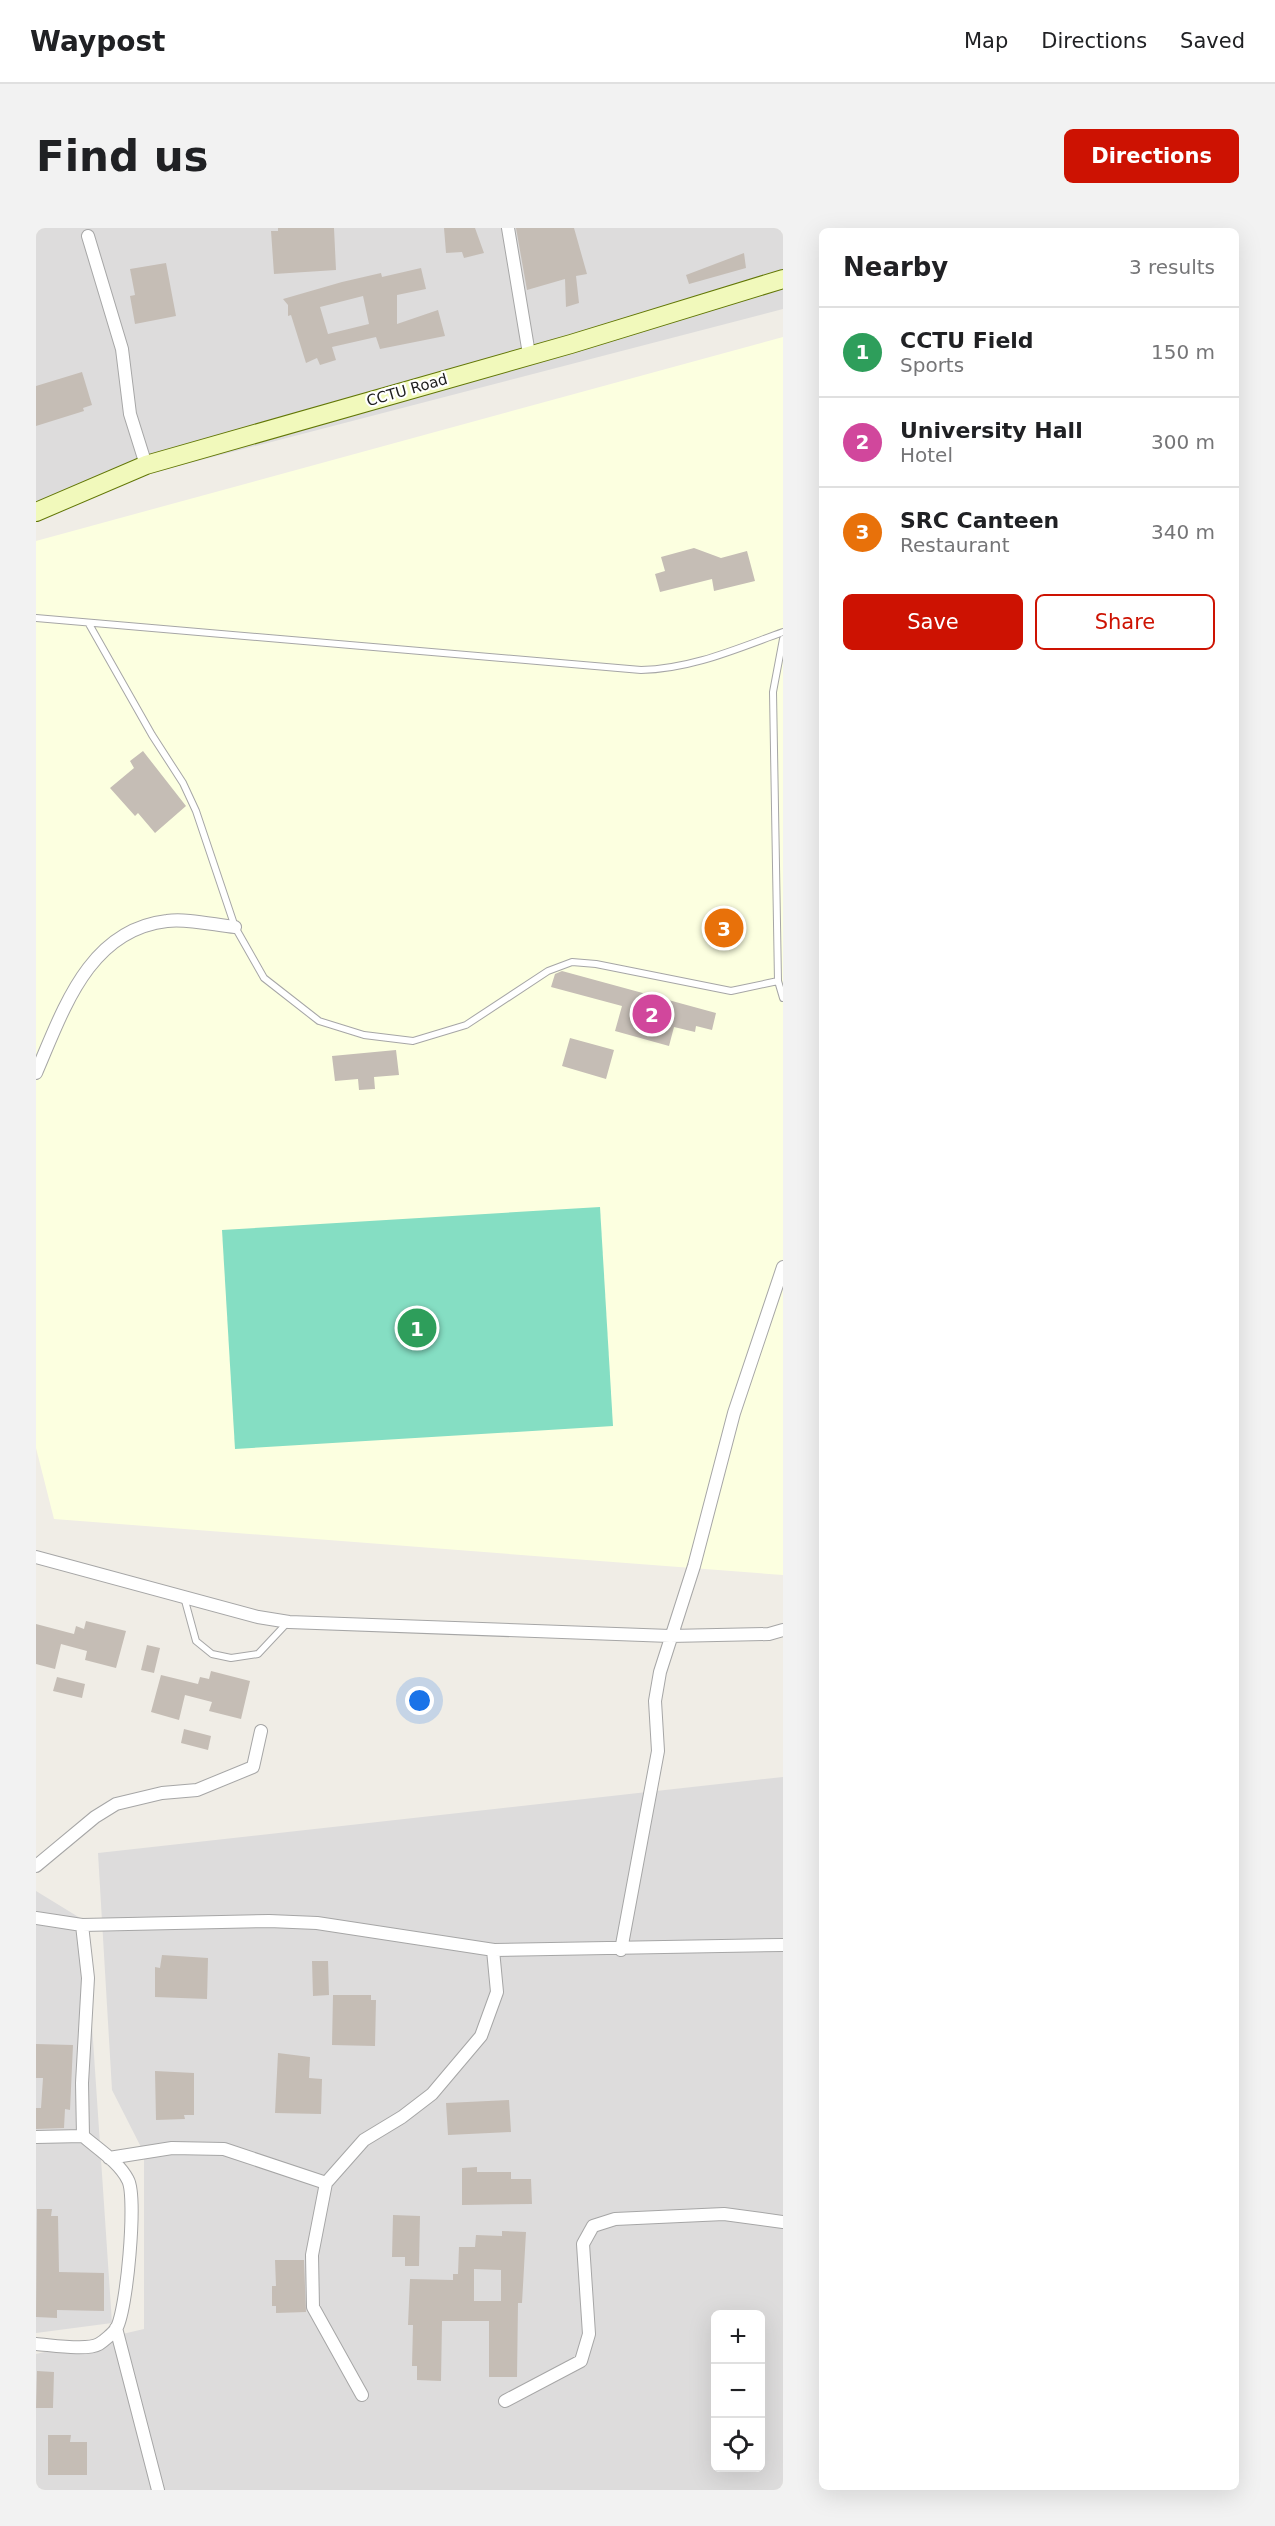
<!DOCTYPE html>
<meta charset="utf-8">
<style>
:root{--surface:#fff;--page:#f2f2f2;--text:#202124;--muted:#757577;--line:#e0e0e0;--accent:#cd1202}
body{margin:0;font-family:"DejaVu Sans",sans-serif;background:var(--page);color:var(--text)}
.controls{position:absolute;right:18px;bottom:18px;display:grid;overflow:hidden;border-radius:9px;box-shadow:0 6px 24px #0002}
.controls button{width:54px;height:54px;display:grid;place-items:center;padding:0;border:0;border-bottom:2px solid var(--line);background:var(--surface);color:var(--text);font:30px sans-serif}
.you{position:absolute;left:384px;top:1473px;width:21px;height:21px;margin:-15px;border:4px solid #fff;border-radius:50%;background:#1a73e8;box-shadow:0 0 0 9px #1a73e833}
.badge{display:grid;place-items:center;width:39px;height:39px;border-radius:50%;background:var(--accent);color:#fff;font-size:20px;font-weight:700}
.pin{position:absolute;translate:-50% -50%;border:3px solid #fff;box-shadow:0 2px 6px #0006}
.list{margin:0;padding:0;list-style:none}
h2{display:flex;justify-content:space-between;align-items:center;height:78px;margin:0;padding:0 24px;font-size:26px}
h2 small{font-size:20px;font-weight:400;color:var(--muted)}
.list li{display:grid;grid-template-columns:39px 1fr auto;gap:18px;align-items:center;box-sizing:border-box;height:90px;padding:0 24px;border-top:2px solid var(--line)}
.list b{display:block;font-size:22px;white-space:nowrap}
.list p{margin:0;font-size:20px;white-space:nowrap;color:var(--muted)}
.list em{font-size:20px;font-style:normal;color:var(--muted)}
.actions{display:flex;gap:12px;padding:18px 24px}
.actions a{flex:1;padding:14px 0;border:2px solid var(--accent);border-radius:9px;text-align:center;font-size:21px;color:var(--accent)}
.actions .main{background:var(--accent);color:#fff}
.icon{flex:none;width:33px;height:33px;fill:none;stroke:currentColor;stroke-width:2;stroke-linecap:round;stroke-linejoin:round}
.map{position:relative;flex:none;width:747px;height:2262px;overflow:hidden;border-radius:9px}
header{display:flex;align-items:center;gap:36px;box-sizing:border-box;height:84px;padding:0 30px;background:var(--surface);border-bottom:2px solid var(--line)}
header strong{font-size:28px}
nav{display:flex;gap:33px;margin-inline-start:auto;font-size:21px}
.intro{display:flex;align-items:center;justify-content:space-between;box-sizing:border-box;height:144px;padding:0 36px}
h1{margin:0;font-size:42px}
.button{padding:15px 27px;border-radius:9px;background:var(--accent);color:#fff;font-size:21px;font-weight:700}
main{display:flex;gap:36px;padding:0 36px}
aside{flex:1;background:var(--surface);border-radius:9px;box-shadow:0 6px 24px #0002}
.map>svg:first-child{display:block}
.residential{fill:#dddcdc;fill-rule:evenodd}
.education{fill:#fcffe0}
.pitch{fill:#85dec3}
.building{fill:#c5bdb5;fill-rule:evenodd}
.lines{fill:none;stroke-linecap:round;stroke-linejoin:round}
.lane-casing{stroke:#a6a6a6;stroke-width:8}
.street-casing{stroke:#a6a6a6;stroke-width:14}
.secondary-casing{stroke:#627706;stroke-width:20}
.lane{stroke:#fff;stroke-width:6}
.street{stroke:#fff;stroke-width:12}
.secondary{stroke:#f1f9bb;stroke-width:18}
.labels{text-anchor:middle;stroke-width:4.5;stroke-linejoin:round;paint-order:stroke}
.street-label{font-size:15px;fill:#1f1f1f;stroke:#fff}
</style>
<header>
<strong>Waypost</strong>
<nav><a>Map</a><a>Directions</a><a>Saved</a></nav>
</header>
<div class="intro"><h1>Find us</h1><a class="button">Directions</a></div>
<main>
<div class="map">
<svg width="747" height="2262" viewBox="0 0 747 2262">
<rect width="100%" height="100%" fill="#f0ede6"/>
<path class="residential" d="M0 0H747V81L0 275Z
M747 1549V2262H0V2126L108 2101V1925L76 1862 62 1625ZM680 2086H724V2240H680Z
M0 1663 49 1693 76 2095 0 2105Z"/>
<path class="education" d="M747 109V1347L18 1291 0 1220V313Z"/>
<path class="pitch" d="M564 979 577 1198 199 1221 186 1002Z"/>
<path class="building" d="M242 0H298L300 42 238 46 235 3H242Z
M408 0H439L448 25 428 30 426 24 410 25Z
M480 0H538L551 46 540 48 543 75 530 79 529 51 491 62Z
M708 25 710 40 653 56 650 47Z
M130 35 140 88 99 96 94 68 99 67 94 41Z
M385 40 390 61 361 67V96L402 82 409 108 344 121 340 109 296 119 300 132 284 137 281 130 270 135 255 87 252 88V77L247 71 306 54 345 45 346 49ZM327 68 333 96 292 106 284 79Z
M46 144 56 177 47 180 48 183 0 198V158Z
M658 320 685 330 711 323 719 353 678 363 676 351 624 364 619 346 629 343 625 329Z
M107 523 150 578 119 605 102 585 99 588 74 560 98 540 94 533Z
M676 685 703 689 699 716 672 711Z
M526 743 680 785 676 802 660 798 659 804 638 799 633 818 579 803 586 778 515 759 519 746Z
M534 810 578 822 570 851 526 838Z
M360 822 363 847 338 849 339 861 323 862 322 851 299 853 296 828Z
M50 1393 90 1403 80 1440 49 1432 51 1423 25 1416 19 1441 0 1436V1396L38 1406 40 1398 48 1401Z
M111 1417 124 1420 118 1445 105 1442Z
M175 1443 214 1453 205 1491 173 1483 176 1474 149 1467 143 1492 115 1484 125 1447 162 1456 164 1449 173 1451Z
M21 1449 49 1456 46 1470 17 1463Z
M148 1501 175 1508 172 1522 145 1515Z
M126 1727 172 1730 171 1771 119 1769V1739L124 1740Z
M276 1733H292L293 1767 277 1768Z
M297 1767H335V1772H340L339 1818 296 1817Z
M0 1816 37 1817 34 1882 29 1881 28 1900 0 1901V1880H5L7 1850H0Z
M242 1825 274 1829 273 1850 286 1851 285 1886 239 1885Z
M119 1843 158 1845V1887H148L149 1891 120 1892Z
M473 1872 475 1904 412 1907 410 1875Z
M441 1939V1944H475V1951H495L496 1976 426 1977V1940Z
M1 1981H16L15 1988H22L23 2044 68 2045V2083L21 2082V2090L0 2089Z
M357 1987 384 1988 383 2038H369V2029H356Z
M466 2003 490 2004 486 2075H482L481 2149H453V2093H406L405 2153 381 2152V2138H376L377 2097H372L374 2051 417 2052V2046H422L423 2019H439L440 2007 466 2008ZM438 2041 465 2042V2073H438Z
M239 2032H268L270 2084 240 2085V2078H236V2058H240Z
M1 2143 18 2144 17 2180H0Z
M12 2207H35L34 2214H51V2247H12Z"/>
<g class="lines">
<defs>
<path id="lane" d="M0 390 605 442C655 441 700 421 747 404
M53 396 116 507 147 555 160 583 199 699 228 750 283 793 328 807 377 813 430 797 512 743 536 734 560 736 695 763 742 753
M747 411 737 464 742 753 747 770
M148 1369 160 1413 176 1426 195 1430 222 1426 252 1394"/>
<path id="street" d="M472 0 493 126
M52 8 86 121 94 186 110 237
M0 845C27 783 52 702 131 693 150 690 179 697 199 699
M0 1329 222 1389 253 1394 634 1408 733 1406 747 1402
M0 1638 59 1589 80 1576 126 1565 161 1562 217 1539 225 1503
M0 1690 46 1697 52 1750 46 1855 47 1908C62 1921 83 1934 92 1952 101 1969 91 2084 80 2101 77 2105 68 2113 63 2116 51 2123 15 2117 0 2116
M46 1697 233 1693 281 1695 458 1722 747 1717
M585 1722 622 1523 619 1473 624 1444 658 1338 698 1185 747 1039
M0 1909 47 1908
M73 1930 136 1920 188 1921 290 1955
M80 2100 122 2262
M326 2167 277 2079 276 2027 290 1955 328 1912 366 1889 396 1866 445 1808 461 1764 457 1722
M469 2173 545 2133 553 2106 547 2016 557 1998 579 1991 688 1986 747 1994"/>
<path id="secondary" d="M0 284 110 237 535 116 747 51"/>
</defs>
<use href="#lane" class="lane-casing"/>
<use href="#street" class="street-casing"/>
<use href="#secondary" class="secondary-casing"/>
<use href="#lane" class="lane"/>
<use href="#street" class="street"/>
<use href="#secondary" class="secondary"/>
</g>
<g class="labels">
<g class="street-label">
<text transform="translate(371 162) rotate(-16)" y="5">CCTU Road</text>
</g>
</g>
</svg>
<div class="controls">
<button>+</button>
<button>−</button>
<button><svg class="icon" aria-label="locate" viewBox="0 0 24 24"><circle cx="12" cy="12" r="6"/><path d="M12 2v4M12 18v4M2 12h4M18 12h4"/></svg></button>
</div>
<div class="you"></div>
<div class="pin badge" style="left:381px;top:1100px;background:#2e9e5b">1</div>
<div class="pin badge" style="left:616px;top:786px;background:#d1479c">2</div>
<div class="pin badge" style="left:688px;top:700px;background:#e8710a">3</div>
</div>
<aside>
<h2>Nearby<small>3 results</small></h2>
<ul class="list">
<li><span class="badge" style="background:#2e9e5b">1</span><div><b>CCTU Field</b><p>Sports</p></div><em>150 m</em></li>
<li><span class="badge" style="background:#d1479c">2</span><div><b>University Hall</b><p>Hotel</p></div><em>300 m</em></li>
<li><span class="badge" style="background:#e8710a">3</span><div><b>SRC Canteen</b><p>Restaurant</p></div><em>340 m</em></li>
</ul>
<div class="actions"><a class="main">Save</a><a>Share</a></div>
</aside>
</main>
